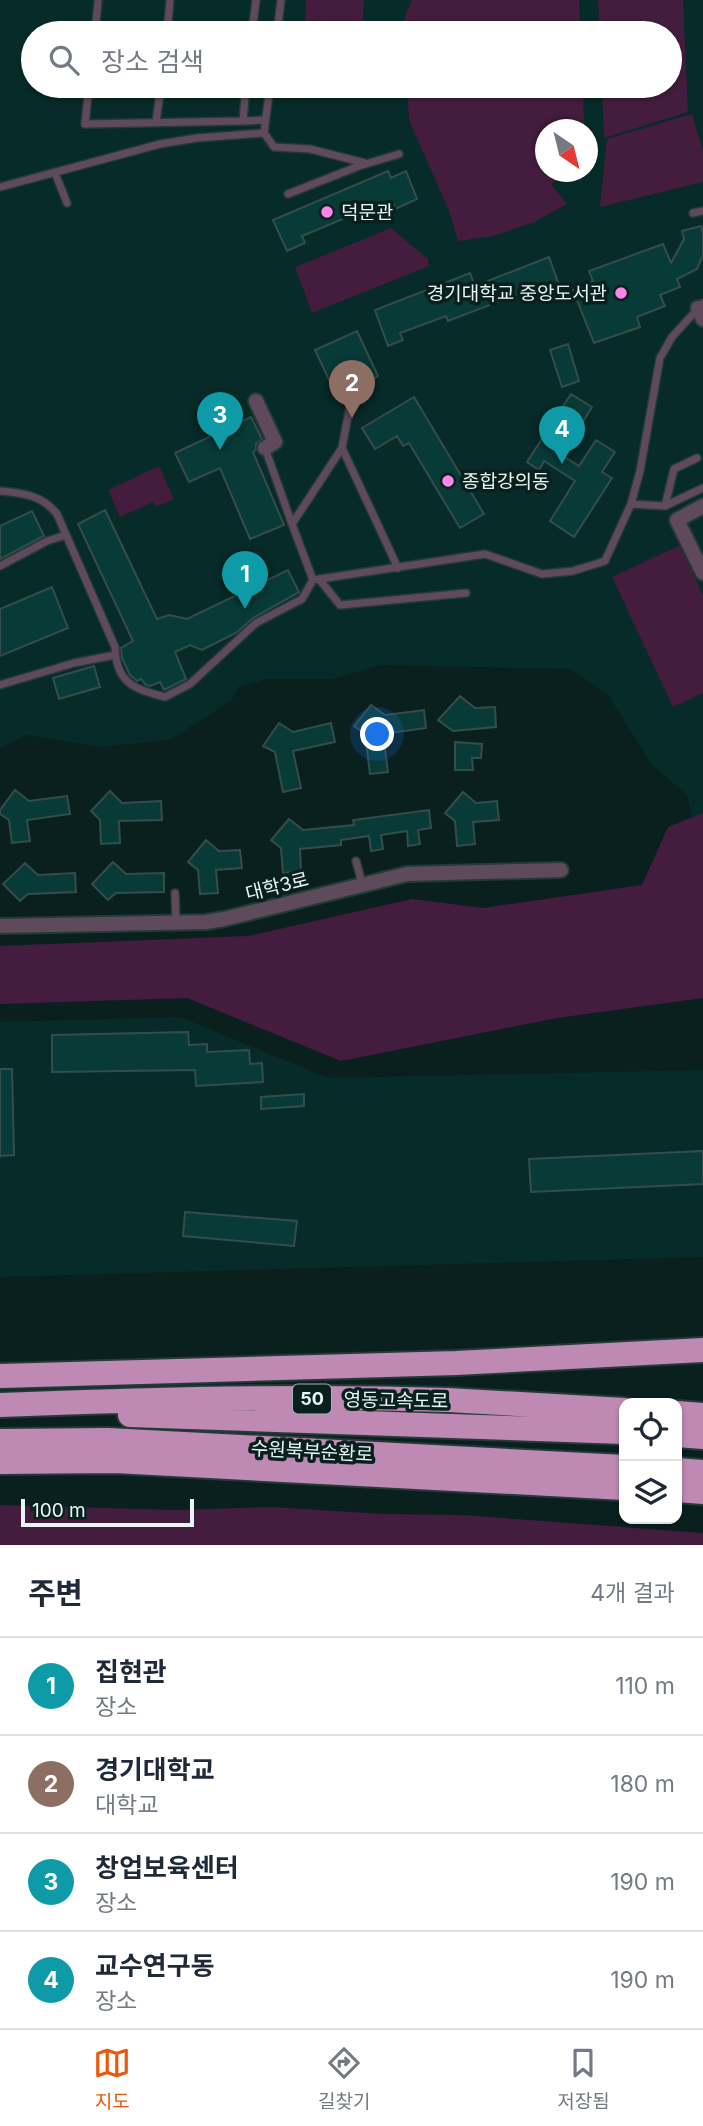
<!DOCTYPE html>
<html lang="ko">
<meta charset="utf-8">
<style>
:root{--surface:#fff;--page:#f2f2f3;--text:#1f2937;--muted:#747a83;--line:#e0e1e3;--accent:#ea580c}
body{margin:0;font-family:Inter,"Noto Sans KR",sans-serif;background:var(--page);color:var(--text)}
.controls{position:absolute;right:21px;bottom:21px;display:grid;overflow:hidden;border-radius:14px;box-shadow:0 2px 5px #0004}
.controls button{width:63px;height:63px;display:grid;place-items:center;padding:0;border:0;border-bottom:2px solid var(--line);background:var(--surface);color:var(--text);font:35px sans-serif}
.compass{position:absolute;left:535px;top:119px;width:63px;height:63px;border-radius:50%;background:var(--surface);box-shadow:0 2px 5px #0004;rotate:145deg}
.scale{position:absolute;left:21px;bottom:18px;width:173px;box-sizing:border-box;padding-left:7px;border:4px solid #e7f5f4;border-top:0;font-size:19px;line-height:24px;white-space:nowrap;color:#e7f5f4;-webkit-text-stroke:5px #09201e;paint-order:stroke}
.you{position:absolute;left:378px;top:735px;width:24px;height:24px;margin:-18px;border:5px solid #fff;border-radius:50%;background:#1a73e8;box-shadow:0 0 0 10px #1a73e833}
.badge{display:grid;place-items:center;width:46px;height:46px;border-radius:50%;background:var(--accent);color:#fff;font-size:23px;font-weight:700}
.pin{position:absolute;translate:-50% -58px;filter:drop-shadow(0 2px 4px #0008)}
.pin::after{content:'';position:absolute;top:37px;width:24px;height:21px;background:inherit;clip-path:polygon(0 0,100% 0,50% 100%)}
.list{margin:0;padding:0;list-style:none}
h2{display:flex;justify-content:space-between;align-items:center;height:91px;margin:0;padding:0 28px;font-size:30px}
h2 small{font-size:23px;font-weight:400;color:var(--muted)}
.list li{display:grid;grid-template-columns:46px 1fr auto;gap:21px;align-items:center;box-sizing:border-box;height:98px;padding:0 28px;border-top:2px solid var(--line)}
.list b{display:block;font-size:26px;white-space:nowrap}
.list p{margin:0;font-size:23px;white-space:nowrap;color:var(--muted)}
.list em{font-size:23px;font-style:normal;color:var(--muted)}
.icon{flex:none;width:38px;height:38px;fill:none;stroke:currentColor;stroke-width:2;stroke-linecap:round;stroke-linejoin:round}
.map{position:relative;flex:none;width:703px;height:1545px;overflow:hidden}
.search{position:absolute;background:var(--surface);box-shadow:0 2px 5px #0004;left:21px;right:21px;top:21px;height:77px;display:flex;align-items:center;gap:18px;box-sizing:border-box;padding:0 24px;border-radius:38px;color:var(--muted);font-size:26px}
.sheet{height:483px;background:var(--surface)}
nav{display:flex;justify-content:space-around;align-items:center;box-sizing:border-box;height:98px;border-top:2px solid var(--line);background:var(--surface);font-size:19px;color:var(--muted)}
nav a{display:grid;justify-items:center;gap:4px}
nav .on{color:var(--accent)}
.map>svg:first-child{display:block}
.built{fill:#072b28;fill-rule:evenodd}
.green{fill:#441c3e}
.building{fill:#083b38;stroke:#354d4a;stroke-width:2}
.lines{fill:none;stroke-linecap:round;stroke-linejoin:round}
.lane-casing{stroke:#243a38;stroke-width:10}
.street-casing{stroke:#243a38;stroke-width:18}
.highway-casing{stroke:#243a38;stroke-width:28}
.lane{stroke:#5f4a5b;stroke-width:7}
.street{stroke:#5f4a5b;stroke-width:14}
.highway{stroke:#be89b3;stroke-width:24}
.poi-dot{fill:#fa87e7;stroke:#09201e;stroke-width:2.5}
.labels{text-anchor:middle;stroke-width:7;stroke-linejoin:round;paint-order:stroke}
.shield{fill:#09201e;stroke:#a4b5b4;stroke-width:2}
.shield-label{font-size:18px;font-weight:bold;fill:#e7f5f4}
.poi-label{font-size:19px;fill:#e7f5f4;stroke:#09201e;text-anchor:start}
.street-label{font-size:19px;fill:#e7f5f4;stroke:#09201e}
</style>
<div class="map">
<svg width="703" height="1545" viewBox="0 0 703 1545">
<rect width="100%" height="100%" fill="#09201e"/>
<path class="built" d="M0 0H703V863L687 795 652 765 608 695 571 669 379 665 334 679H266L238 687 232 700 170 740 99 747 27 735 0 749ZM33 33H670V86H33ZM546 130H588V172H546Z
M180 1017 328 1078 703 1070V1257L0 1277V1022Z"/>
<path class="green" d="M306 0H364L362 33H305Z
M412 0H579L580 33H404L403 22Z
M598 0H683L688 112 604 138 602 86H670V33H600Z
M407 86H583L584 129 546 130V172H569L551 184 567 204 534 222 494 236 458 241 450 213 409 120Z
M692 114 703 151V182L600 207 607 139Z
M391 228 428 259 429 266 312 313 295 267Z
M159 466 174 499 156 507 153 502 120 517 108 490Z
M680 545 703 595V693L673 707 612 577Z
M703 813V998L557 1018 341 1061 187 998 0 1004V946L248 936 412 899 483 908 642 885 668 827Z
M0 1505 176 1510 272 1507 382 1514 462 1515 703 1533V1545H0Z"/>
<path class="building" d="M388 171 391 178 406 171 417 199 395 209 394 205 372 215 369 208 302 236 305 243 287 251 273 220Z
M701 226 703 233V255L697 269 677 279 680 287 660 295 665 306 637 317 640 327 594 343 573 290 593 281 589 271 663 244 671 263 684 239 682 231Z
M549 257 559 285 531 296 529 290 448 321 446 316 400 333 403 340 388 346 375 310 470 273 475 286Z
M357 331 378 376 339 401 315 350Z
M568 344 579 381 562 387 550 350Z
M571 394 592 407 562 455 579 466 596 440 615 452 602 472 612 478 574 537 550 521 575 481 544 461 539 470 527 462Z
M414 397 484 514 460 528 409 443 403 446 397 436 375 449 362 428Z
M251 417 262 439 256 444V450L253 452 284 525 250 539 220 468 189 482 175 453Z
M105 510 157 619 169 615 187 619 288 570 299 592 253 618 236 633 202 650 190 645 175 652 186 679 164 690 160 682 150 686 146 685 141 679 137 681 130 675 122 658 121 648 133 641 78 524Z
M32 511 44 536 0 559V526Z
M52 587 68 628 0 656V609Z
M94 666 100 687 59 699 53 678Z
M460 696 475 708 495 707 496 727 453 731 438 720Z
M371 705 385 715 424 710 426 728 383 734 388 772 370 774 365 734 354 726Z
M279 723 293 732 331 723 335 742 293 751 301 788 283 792 275 752 263 746Z
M455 742 482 744 481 758H472L473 770H455Z
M15 790 29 801 67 796 70 814 27 820 30 841 12 843 9 820 0 814V810Z
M110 791 122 803 161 801 162 820 119 821 120 843 101 844 100 820 91 811Z
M463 792 476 803 497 801 499 820 473 822 475 844 457 846 455 821 445 813Z
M429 810 431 828 418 830 420 844 408 846 407 831 381 835 383 849 371 851 369 836 341 840V845L300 849 301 871 283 873 281 848 271 840 289 819 303 830 354 825 353 820Z
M206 840 219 851 240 850 242 868 216 870 218 893 200 894 198 870 188 862Z
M113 862 126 874 164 873V892L116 893 108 900 92 884Z
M25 863 38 875 75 873 76 892 28 894 20 901 3 884Z
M188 1032 189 1045 207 1044V1052L249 1050 250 1064 262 1063 263 1082 196 1086 195 1070 52 1072V1035Z
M0 1069H12L14 1155 0 1156Z
M304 1094V1106L261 1109V1097Z
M703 1151V1184L531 1192 529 1159Z
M185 1212 297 1221 294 1246 183 1236Z"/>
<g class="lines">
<defs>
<path id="lane" d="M95 33 98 2
M167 33 170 0
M252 33 256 0
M277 33 281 0
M89 86 85 124 243 121 246 86
M243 121 265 120
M156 122 161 86
M264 133 274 147 310 149 365 163
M55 173 67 203
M0 187 160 144 197 138 264 133 270 86
M288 194 359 166 399 154
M693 213 703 211
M265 448 292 524
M342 448 398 568
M0 491C23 493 42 495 57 514L115 647C116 683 134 689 165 697L190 684 256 623 302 599 313 580 485 554 542 574 573 571 605 561 631 504 640 471 660 358 672 337 703 303
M631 504 665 506 703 488
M665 506 674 469 697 458
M0 566 47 541 66 535
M319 579 340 605 466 593
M313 580 292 524 342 448 351 400
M0 685 74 663 115 655
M356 861 362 883
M175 893 176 922"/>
<path id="street" d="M698 308 703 319
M256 401 275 442 265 448
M703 506 677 520 703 573
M0 926 206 922 224 919 407 874 561 870"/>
<path id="highway" d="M0 1376 456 1363 703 1350
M0 1405C149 1399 299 1395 448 1400 507 1403 566 1407 624 1410
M677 1413 703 1415
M130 1415 624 1432
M677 1435 703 1437
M0 1441 108 1440 624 1467
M0 1462 115 1461 624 1488
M677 1470 703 1472
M677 1490 703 1492"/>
</defs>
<use href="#lane" class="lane-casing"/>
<use href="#street" class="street-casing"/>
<use href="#highway" class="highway-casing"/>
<use href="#lane" class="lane"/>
<use href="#street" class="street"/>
<use href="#highway" class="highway"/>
</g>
<g class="poi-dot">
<circle cx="327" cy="212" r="7"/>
<circle cx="621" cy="293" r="7"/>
<circle cx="448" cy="481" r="7"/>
</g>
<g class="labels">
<rect class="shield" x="293" y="1384.5" width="38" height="29" rx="5"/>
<g class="shield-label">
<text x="312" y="1405">50</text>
</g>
<g class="poi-label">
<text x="341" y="219">덕문관</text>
<text x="607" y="300" text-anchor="end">경기대학교 중앙도서관</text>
<text x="462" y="488">종합강의동</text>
</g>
<g class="street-label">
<text transform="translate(277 886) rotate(-14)" y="7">대학3로</text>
<text transform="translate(396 1400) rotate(1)" y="7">영동고속도로</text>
<text transform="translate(312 1451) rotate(3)" y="7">수원북부순환로</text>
</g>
</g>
</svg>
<div class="controls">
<button><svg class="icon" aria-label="locate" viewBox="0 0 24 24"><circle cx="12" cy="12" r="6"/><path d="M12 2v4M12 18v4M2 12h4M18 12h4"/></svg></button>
<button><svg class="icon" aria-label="layers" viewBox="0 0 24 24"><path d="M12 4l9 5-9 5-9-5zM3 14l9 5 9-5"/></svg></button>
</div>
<svg class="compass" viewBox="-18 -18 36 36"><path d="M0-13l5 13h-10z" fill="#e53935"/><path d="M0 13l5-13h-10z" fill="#747a83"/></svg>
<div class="scale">100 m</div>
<div class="you"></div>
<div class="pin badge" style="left:245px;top:609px;background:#0f9aa8">1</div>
<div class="pin badge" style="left:352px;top:418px;background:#8d6e63">2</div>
<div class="pin badge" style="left:220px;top:450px;background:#0f9aa8">3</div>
<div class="pin badge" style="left:562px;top:464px;background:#0f9aa8">4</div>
<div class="search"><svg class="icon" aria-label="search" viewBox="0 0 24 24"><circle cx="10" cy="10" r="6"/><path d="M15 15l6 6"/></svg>장소 검색</div>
</div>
<section class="sheet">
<h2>주변<small>4개 결과</small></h2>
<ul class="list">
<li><span class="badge" style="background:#0f9aa8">1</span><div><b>집현관</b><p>장소</p></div><em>110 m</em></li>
<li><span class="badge" style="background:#8d6e63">2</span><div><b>경기대학교</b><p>대학교</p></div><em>180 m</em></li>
<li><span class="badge" style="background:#0f9aa8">3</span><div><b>창업보육센터</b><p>장소</p></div><em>190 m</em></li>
<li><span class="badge" style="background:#0f9aa8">4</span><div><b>교수연구동</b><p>장소</p></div><em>190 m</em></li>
</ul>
</section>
<nav>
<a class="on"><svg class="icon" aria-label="map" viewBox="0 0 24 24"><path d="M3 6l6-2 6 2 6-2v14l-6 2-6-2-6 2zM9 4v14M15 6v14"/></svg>지도</a>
<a><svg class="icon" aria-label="directions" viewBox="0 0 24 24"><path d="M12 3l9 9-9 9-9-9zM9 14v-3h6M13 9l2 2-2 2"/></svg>길찾기</a>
<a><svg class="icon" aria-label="saved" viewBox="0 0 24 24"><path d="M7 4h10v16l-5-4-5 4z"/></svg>저장됨</a>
</nav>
